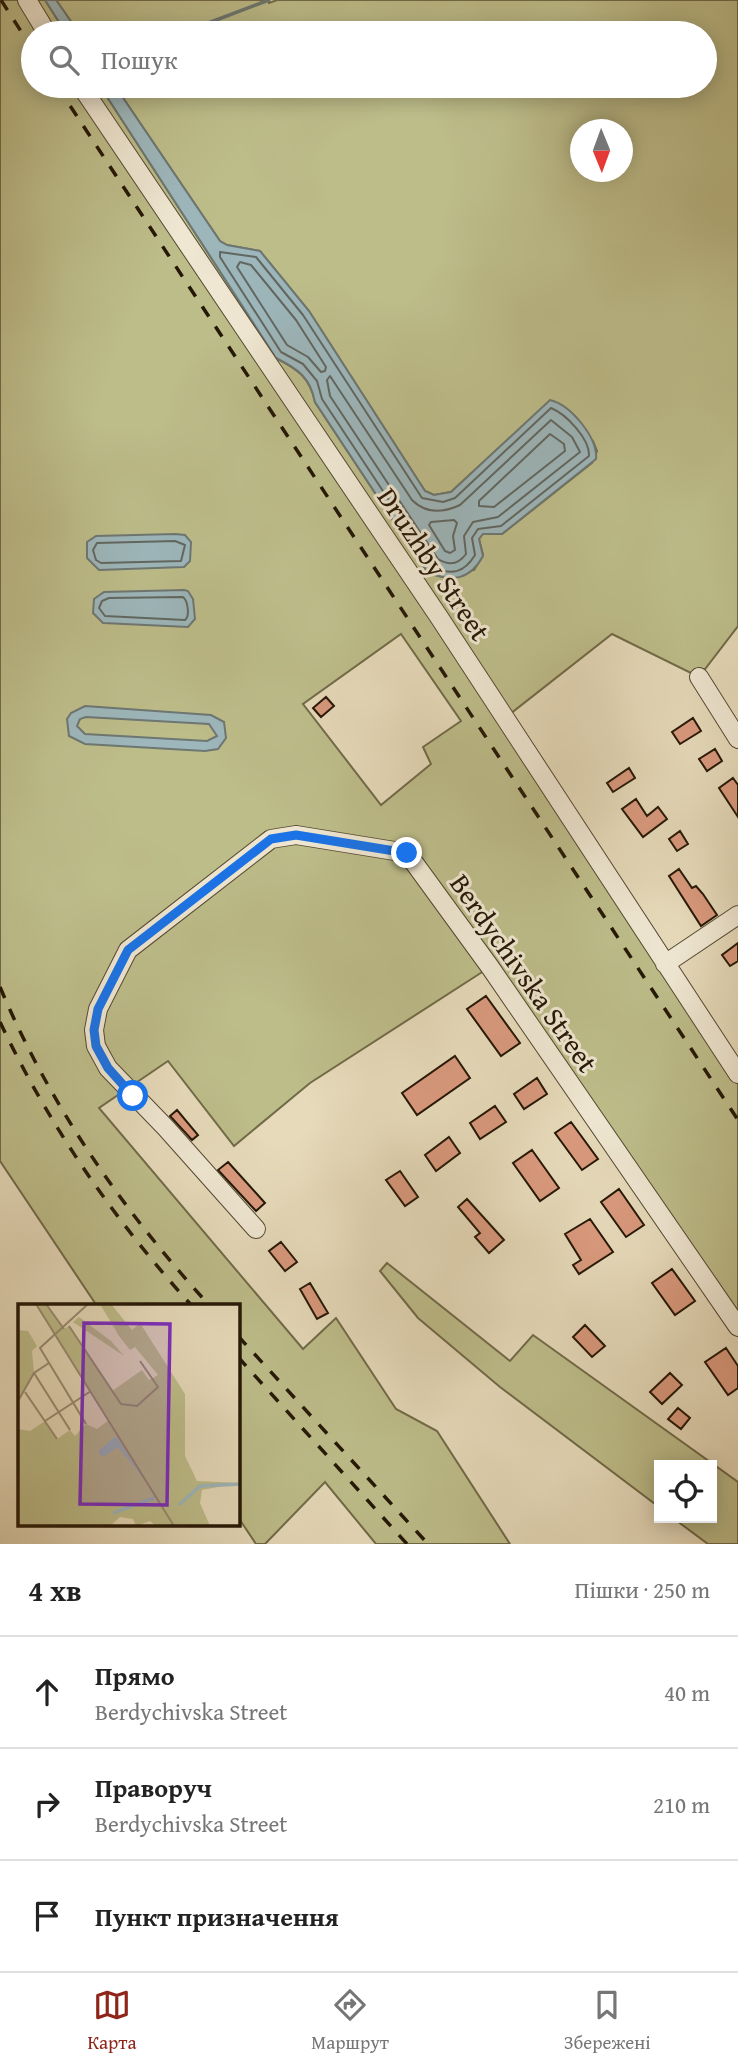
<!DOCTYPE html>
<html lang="uk">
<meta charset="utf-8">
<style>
:root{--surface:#fff;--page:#f2f2f2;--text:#222;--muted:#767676;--line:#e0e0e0;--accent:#8f2418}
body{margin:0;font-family:"Gentium Book Plus",serif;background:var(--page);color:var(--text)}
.controls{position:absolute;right:21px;bottom:21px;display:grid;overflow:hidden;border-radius:0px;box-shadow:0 4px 18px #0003}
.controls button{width:63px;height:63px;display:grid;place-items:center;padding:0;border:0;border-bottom:2px solid var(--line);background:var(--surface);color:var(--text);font:35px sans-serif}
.compass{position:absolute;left:570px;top:119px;width:63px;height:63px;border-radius:50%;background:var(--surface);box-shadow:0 4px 18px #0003;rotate:179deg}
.stop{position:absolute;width:21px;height:21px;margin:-16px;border:5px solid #1a73e8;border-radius:50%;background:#fff}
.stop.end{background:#1a73e8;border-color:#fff;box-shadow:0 2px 7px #0008}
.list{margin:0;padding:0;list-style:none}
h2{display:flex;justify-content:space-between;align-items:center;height:91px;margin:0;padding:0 28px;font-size:30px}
h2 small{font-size:23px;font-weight:400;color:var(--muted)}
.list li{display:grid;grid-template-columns:46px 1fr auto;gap:21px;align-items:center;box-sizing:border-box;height:112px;padding:0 28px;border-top:2px solid var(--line)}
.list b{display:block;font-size:26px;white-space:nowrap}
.list p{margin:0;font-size:23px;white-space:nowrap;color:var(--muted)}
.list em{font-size:23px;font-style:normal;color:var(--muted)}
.icon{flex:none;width:38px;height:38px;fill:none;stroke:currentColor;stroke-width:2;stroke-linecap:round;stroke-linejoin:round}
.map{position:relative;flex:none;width:738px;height:1544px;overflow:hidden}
.search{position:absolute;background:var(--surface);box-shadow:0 4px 18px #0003;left:21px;right:21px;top:21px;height:77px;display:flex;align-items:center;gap:18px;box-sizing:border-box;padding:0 24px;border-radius:38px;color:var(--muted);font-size:26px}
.sheet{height:427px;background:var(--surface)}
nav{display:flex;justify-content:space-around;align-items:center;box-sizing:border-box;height:98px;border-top:2px solid var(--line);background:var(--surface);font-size:19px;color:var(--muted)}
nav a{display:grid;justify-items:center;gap:4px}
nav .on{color:var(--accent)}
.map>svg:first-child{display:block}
.green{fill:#bdbd8a;stroke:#716a48;stroke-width:2;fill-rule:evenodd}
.water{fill:#9db7bc;stroke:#6d7773;stroke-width:2;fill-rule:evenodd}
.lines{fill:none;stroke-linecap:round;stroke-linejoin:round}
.shore{stroke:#616761;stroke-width:2}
.stream{stroke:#6d7773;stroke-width:3.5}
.building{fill:#d9997d;stroke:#251706;stroke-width:2}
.minor-casing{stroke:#554833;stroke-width:20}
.minor{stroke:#efe7d2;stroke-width:18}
.rail{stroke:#251706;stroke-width:3.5;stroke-dasharray:12 12;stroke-linecap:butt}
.route{stroke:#1a73e8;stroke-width:9}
.labels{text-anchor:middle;stroke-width:6;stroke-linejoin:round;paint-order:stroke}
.street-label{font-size:28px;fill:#251706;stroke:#efe7d2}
.inset-river{fill:none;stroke:#9db7bc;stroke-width:3.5}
.inset-road{fill:none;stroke:#998c72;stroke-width:2}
.view{fill:#7b2cbf;fill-opacity:0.15;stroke:#7b2cbf;stroke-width:3.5}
.inset-edge{fill:none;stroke:#251706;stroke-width:3.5}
</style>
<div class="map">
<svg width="738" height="1544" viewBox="0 0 738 1544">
<rect width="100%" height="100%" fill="#e6daba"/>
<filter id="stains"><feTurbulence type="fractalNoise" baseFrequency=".00286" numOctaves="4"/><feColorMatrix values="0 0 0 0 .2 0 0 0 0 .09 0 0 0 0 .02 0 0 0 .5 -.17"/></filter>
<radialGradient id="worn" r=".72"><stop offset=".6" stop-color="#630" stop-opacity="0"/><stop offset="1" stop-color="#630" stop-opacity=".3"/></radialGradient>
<path class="green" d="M0 0H45L66 33H33V86H100L276 358C297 369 310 377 315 402L428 573 474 570 483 555 479 539 483 533 502 534 592 463 597 451 593 441 550 401 451 492 434 495 425 491 309 311 260 251 227 245 220 241 115 86H705V33H79L56 0H268L269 3 277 0H738V626L699 677 612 634 505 718 738 1074V1327L490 967 310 1083 234 1146 168 1061 99 1108 303 1349 336 1318 396 1409 437 1431 510 1544H376L325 1482 265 1544H256L238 1517V1306H97L0 1161ZM580 130H622V172H580ZM401 634 461 721 423 747 431 764 381 805 303 704Z
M387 1263 510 1361 533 1335 738 1482V1544H708L673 1518H712V1465H659V1507L500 1387 418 1318 380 1271Z"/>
<path class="water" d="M45 0H56L79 33H66Z
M100 86H115L220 241 227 245 260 251 309 311 425 491 434 495 451 492 550 400C571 405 598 438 596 459L502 534H483L479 539 483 556C470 580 453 582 428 573L315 402C310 377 298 369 276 358Z
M175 534 185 535 191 542 190 561 184 567 99 570 87 558V542L96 536Z
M184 590 188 591 193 599 195 619 188 627 103 623 93 613 94 599 104 592Z
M85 706 211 715 224 722 226 738 218 749 205 751 85 744 69 736 67 719 71 713ZM86 717 209 724 217 736 207 741 85 734 77 726 80 719Z"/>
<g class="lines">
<path class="shore" d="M220 252 256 257 303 315 422 498 443 502 455 498 551 408C566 414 590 439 589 456L501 526 478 529 472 538 475 555C464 573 452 575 434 568L322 399 317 381 303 364 281 352 220 257Z
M240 262 251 265 296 320 326 367 325 371 321 372 308 357 287 345 237 267Z
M330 376 412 500C426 514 443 513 460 505L551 420 572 437 580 452 498 517 473 522 464 536 466 554C458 565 449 566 438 559L330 396 327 380Z
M550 434 564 444 565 451 494 507 479 506V501Z
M454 520 457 523 453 536 455 550 450 553 445 551 429 525 431 522Z
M175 541 185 545 181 561 101 563 96 560 93 550 97 543Z
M183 597C188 601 190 616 185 620L105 616 99 608 102 601 109 598Z"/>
<path class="stream" d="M182 33 269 0"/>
</g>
<path class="building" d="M326 697 334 706 321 717 313 708Z
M693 718 701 731 680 744 672 732Z
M715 749 722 761 707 771 699 759Z
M629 768 635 778 613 792 607 783Z
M733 778 738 785V817L719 788Z
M636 799 647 816 658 807 667 819 643 837 622 809Z
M680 831 688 844 677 851 669 839Z
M679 869 692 888 696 886 703 894 717 915 701 926 669 876Z
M738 943V961L730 966 722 955Z
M486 996 520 1043 501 1056 467 1009Z
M455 1056 470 1078 417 1115 402 1093Z
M537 1078 547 1094 524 1109 514 1094Z
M495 1106 506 1122 480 1139 470 1123Z
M177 1110 198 1135 192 1140 170 1116Z
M571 1122 598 1159 582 1170 555 1133Z
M449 1137 460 1153 436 1171 425 1155Z
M532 1150 559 1188 540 1201 513 1163Z
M228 1162 265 1203 256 1211 218 1170Z
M400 1171 418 1197 405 1206 386 1180Z
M619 1189 644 1225 626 1237 601 1202Z
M467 1199 504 1240 489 1253 475 1237 480 1233 458 1207Z
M590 1219 613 1252 579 1274 573 1265 581 1260 565 1234Z
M281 1242 297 1262 285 1271 269 1251Z
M672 1269 695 1301 675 1315 652 1283Z
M310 1283 328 1313 317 1319 300 1289Z
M585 1325 605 1346 592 1357 573 1337Z
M726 1348 738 1366V1388L728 1395 705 1362Z
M670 1373 682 1385 662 1404 650 1392Z
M678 1408 690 1418 681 1429 668 1419Z"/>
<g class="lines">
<defs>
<path id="minor" d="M27 0 47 33
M81 86 439 617 738 1074
M699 677 738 739
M665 964 738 915
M256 1229 166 1128 108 1068 96 1046 94 1030 98 1009 128 950 271 839 296 835 407 853 490 967 738 1327"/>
</defs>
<use href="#minor" class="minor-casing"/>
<use href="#minor" class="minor"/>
<path class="rail" d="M1 0 33 50
M57 86 738 1120
M0 987C50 1106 123 1211 210 1306
M0 1022C49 1126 115 1221 192 1306
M238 1336 428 1544
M238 1357 407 1544"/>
</g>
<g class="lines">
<path class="route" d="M133 1096 108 1068 96 1046 94 1030 98 1009 128 950 271 839 296 835 407 853"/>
</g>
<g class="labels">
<g class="street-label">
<text transform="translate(434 564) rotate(56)" y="10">Druzhby Street</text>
<text transform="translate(524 973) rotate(55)" y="10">Berdychivska Street</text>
</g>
</g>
<g transform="translate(18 1304)">
<rect width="222" height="222" fill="#e6daba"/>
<path d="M18 0H28L46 25 51 22 94 87 124 66 131 76 140 71 117 43 112 46 101 32 82 0H93L114 26 122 19 167 90V152L179 177 222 179 184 186 182 199 192 222H138L132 217 118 222 115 215 102 213 92 222H0V125L12 127 27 117 39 135 52 126 57 132 68 120 79 125 91 116ZM61 13 93 37 106 52 55 18ZM0 26 10 27 19 42 14 47 16 69 0 97Z" fill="#bdbd8a"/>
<path d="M98 132 124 173 100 143 85 153 81 150V146Z" fill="#9db7bc"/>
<path class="inset-river" d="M161 201 182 182 223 180M95 209 136 194"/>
<path class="inset-road" d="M18 0 156 222M28 0 46 25M51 22 103 100 119 102 140 83 122 57M16 69 52 126M7 88 39 135M0 97 16 69 31 59M27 117 73 87M68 120 22 44 70 0"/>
<path class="view" d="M66 19 152 20 149 201 62 200Z"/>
<rect width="222" height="222" class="inset-edge"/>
</g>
<rect width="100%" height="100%" filter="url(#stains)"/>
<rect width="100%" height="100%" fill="url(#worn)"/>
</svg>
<div class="controls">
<button><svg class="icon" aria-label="locate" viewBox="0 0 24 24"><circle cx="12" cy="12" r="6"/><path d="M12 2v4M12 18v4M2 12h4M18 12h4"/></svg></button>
</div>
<svg class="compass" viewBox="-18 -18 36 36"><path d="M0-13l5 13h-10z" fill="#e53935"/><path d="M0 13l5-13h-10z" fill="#767676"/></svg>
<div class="stop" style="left:133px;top:1096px"></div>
<div class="stop end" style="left:407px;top:853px"></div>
<div class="search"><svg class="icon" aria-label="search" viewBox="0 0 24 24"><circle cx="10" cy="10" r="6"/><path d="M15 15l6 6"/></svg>Пошук</div>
</div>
<section class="sheet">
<h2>4 хв<small>Пішки · 250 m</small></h2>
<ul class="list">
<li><svg class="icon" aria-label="ahead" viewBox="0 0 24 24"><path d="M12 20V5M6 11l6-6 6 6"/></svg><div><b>Прямо</b><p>Berdychivska Street</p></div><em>40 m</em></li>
<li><svg class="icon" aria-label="right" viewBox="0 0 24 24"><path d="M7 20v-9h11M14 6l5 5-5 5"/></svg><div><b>Праворуч</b><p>Berdychivska Street</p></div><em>210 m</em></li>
<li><svg class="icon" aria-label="arrive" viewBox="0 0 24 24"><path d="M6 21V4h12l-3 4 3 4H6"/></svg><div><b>Пункт призначення</b></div></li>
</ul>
</section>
<nav>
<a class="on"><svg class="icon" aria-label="map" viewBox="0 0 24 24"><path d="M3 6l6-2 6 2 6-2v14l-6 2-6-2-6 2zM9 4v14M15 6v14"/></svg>Карта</a>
<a><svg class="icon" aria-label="directions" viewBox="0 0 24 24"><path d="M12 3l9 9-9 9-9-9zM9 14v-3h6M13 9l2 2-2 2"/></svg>Маршрут</a>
<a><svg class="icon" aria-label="saved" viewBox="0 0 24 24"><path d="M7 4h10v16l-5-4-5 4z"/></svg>Збережені</a>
</nav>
